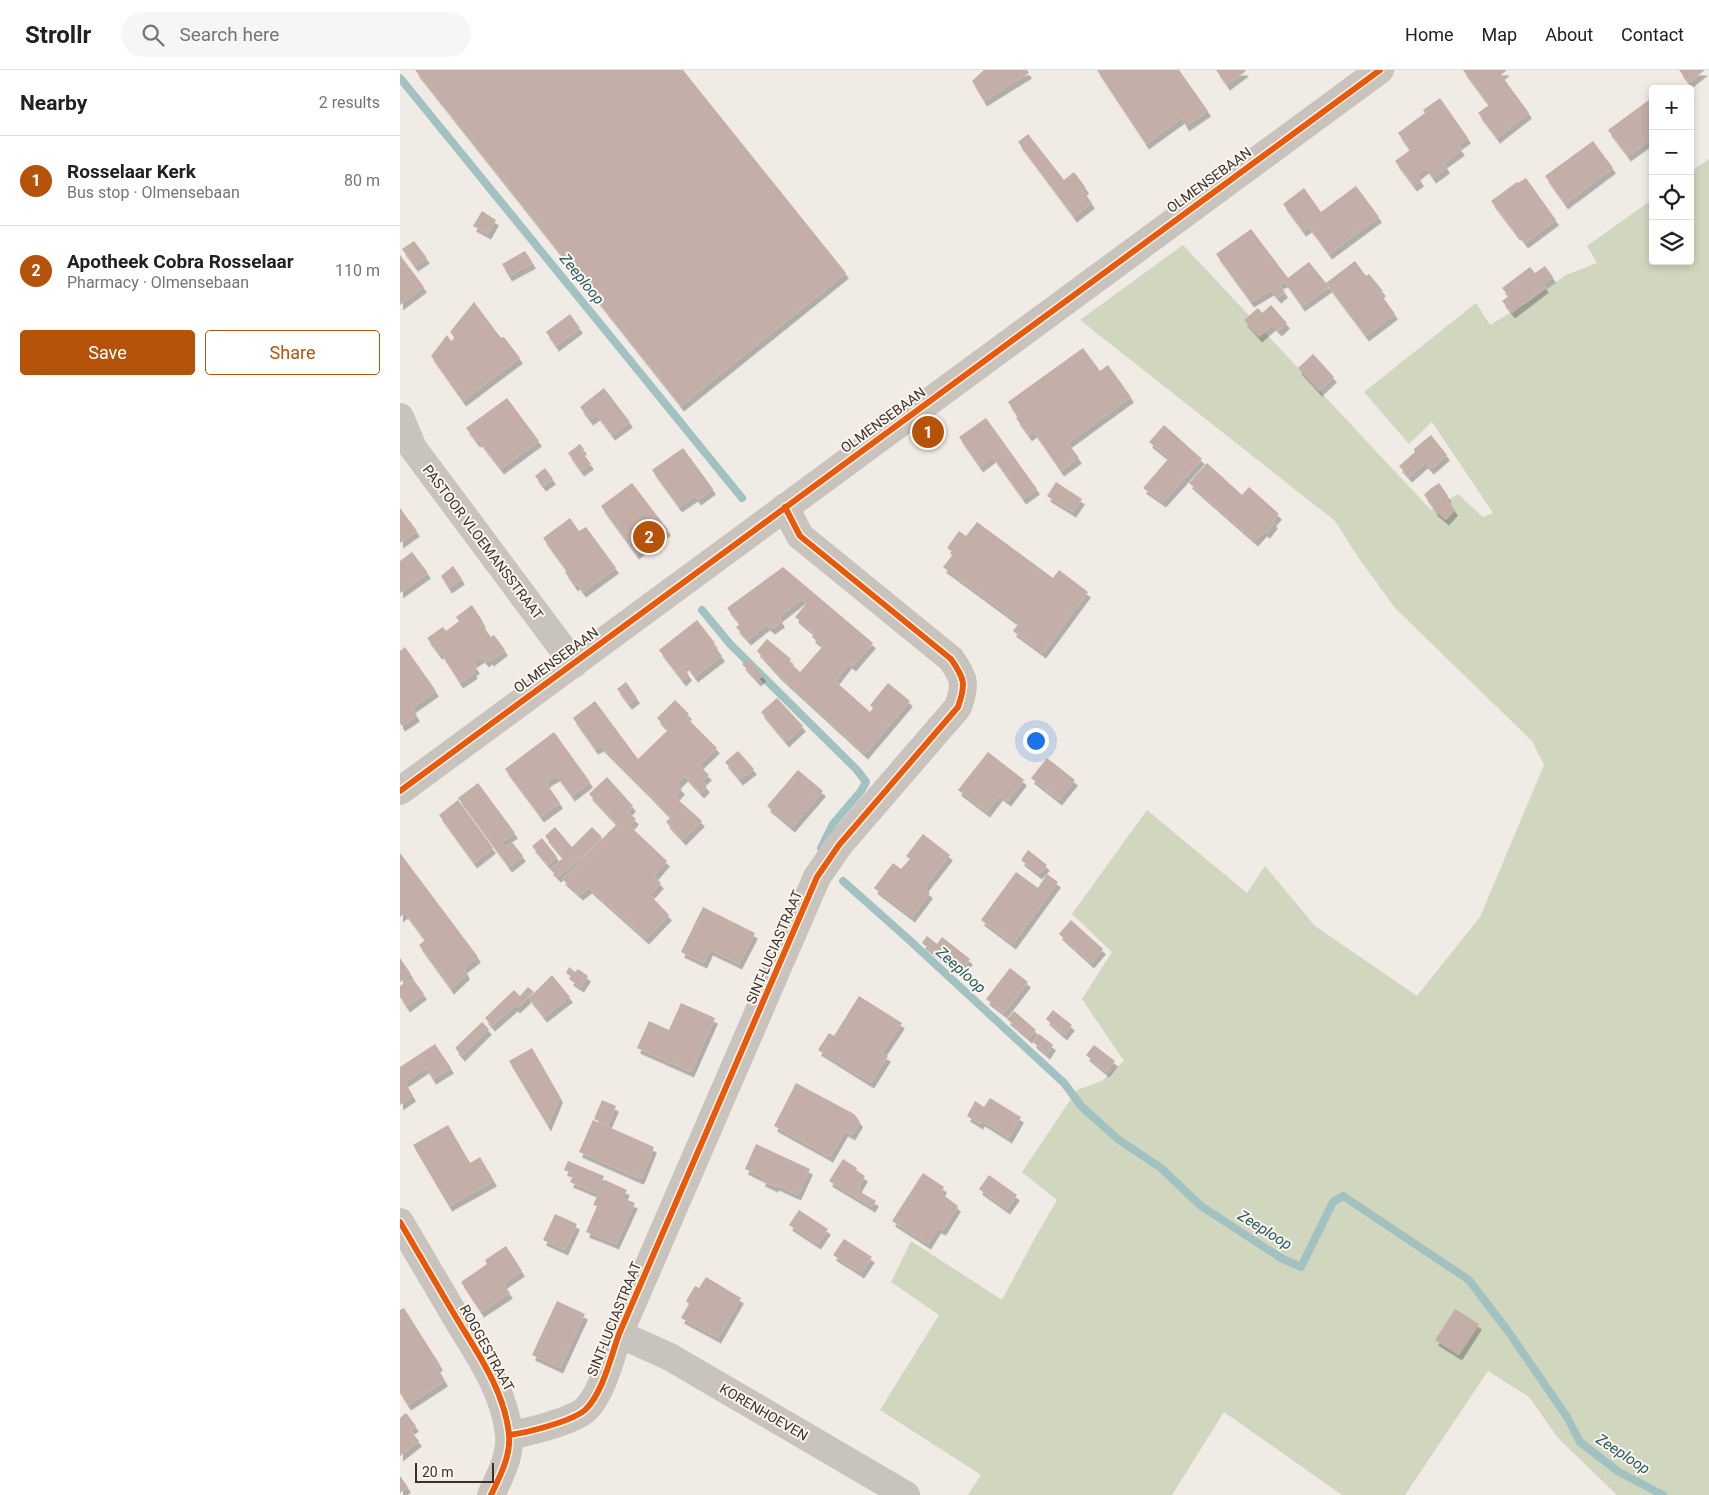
<!DOCTYPE html>
<meta charset="utf-8">
<style>
:root{--surface:#fff;--page:#f6f6f6;--text:#202124;--muted:#757577;--line:#e0e0e0;--accent:#b45309}
body{margin:0;font-family:Roboto,sans-serif;background:var(--page);color:var(--text)}
.controls{position:absolute;right:15px;top:15px;display:grid;overflow:hidden;border-radius:5px;box-shadow:0 2px 8px #0003}
.controls button{width:45px;height:45px;display:grid;place-items:center;padding:0;border:0;border-bottom:1px solid var(--line);background:var(--surface);color:var(--text);font:25px sans-serif}
.scale{position:absolute;left:15px;bottom:12px;width:79px;box-sizing:border-box;padding-left:5px;border:2px solid #3b302b;border-top:0;font-size:14px;line-height:18px;white-space:nowrap;color:#3b302b;-webkit-text-stroke:4px #fbf5ee;paint-order:stroke}
.you{position:absolute;left:635px;top:670px;width:18px;height:18px;margin:-12px;border:4px solid #fff;border-radius:50%;background:#1a73e8;box-shadow:0 0 0 8px #1a73e833}
.badge{display:grid;place-items:center;width:32px;height:32px;border-radius:50%;background:var(--accent);color:#fff;font-size:16px;font-weight:700}
.pin{position:absolute;translate:-50% -50%;border:2px solid #fff;box-shadow:0 1px 5px #0006}
.list{margin:0;padding:0;list-style:none}
h2{display:flex;justify-content:space-between;align-items:center;height:65px;margin:0;padding:0 20px;font-size:21px}
h2 small{font-size:16px;font-weight:400;color:var(--muted)}
.list li{display:grid;grid-template-columns:32px 1fr auto;gap:15px;align-items:center;box-sizing:border-box;height:90px;padding:0 20px;border-top:1px solid var(--line)}
.list b{display:block;font-size:19px;white-space:nowrap}
.list p{margin:0;font-size:16px;white-space:nowrap;color:var(--muted)}
.list em{font-size:16px;font-style:normal;color:var(--muted)}
.actions{display:flex;gap:10px;padding:15px 20px}
.actions a{flex:1;padding:11px 0;border:1px solid var(--accent);border-radius:5px;text-align:center;font-size:18px;color:var(--accent)}
.actions .main{background:var(--accent);color:#fff}
.icon{flex:none;width:28px;height:28px;fill:none;stroke:currentColor;stroke-width:2;stroke-linecap:round;stroke-linejoin:round}
.map{position:relative;flex:none;width:1309px;height:1425px;overflow:hidden}
header{display:flex;align-items:center;gap:30px;box-sizing:border-box;height:70px;padding:0 25px;background:var(--surface);border-bottom:1px solid var(--line)}
header strong{font-size:24px}
nav{display:flex;gap:28px;margin-inline-start:auto;font-size:18px}
.search{width:350px;height:45px;background:var(--page);display:flex;align-items:center;gap:12px;box-sizing:border-box;padding:0 18px;border-radius:28px;color:var(--muted);font-size:19px}
main{display:flex}
aside{flex:1;background:var(--surface)}
.map>svg:first-child{display:block}
.green{fill:#d1d6bf}
.lines{fill:none;stroke-linecap:round;stroke-linejoin:round}
.stream{stroke:#a1c2c1;stroke-width:8}
.building{fill:#c3afa7;filter:url(#shadow)}
.minor{stroke:#c9c3be;stroke-width:28}
.cycleway-casing{stroke:#fbf5ee;stroke-width:9}
.cycleway{stroke:#e8590c;stroke-width:6}
.labels{text-anchor:middle;stroke-width:4;stroke-linejoin:round;paint-order:stroke}
.street-label{font-size:14px;fill:#3b302b;stroke:#fbf5ee}
.water-label{font-size:15px;font-style:italic;fill:#1f5a5e;stroke:#fbf5ee}
</style>
<header>
<strong>Strollr</strong>
<div class="search"><svg class="icon" aria-label="search" viewBox="0 0 24 24"><circle cx="10" cy="10" r="6"/><path d="M15 15l6 6"/></svg>Search here</div>
<nav><a>Home</a><a>Map</a><a>About</a><a>Contact</a></nav>
</header>
<main>
<aside>
<h2>Nearby<small>2 results</small></h2>
<ul class="list">
<li><span class="badge">1</span><div><b>Rosselaar Kerk</b><p>Bus stop · Olmensebaan</p></div><em>80 m</em></li>
<li><span class="badge">2</span><div><b>Apotheek Cobra Rosselaar</b><p>Pharmacy · Olmensebaan</p></div><em>110 m</em></li>
</ul>
<div class="actions"><a class="main">Save</a><a>Share</a></div>
</aside>
<div class="map">
<svg width="1309" height="1425" viewBox="0 0 1309 1425">
<defs>
<filter id="shadow"><feDropShadow dx="3" dy="5.5" stdDeviation="0" flood-color="#0004"/></filter>
</defs>
<rect width="100%" height="100%" fill="#f0ebe5"/>
<path class="green" d="M1309 89V1425H1217L1158 1368 1129 1327 1088 1301 1005 1425H942L824 1342 772 1425H568L581 1405 480 1340 539 1245 491 1212 511 1171 602 1230 635 1168 657 1130 622 1102 677 1020 702 1011 724 991 682 929 712 882 672 844 747 740 847 823 865 796 915 856 1017 926 1080 847 1144 695 1132 671 995 538 958 487 935 451 680 250 783 175 1031 440 1058 424 1083 447 1093 443 1032 352 1009 374 964 322 1076 233 1090 255 1128 232 1166 205 1197 193 1187 176 1253 129V191H1290V102Z"/>
<g class="lines">
<path class="stream" d="M0 8 342 428
M302 540 330 574 457 700 466 712 461 721 433 754 421 778
M443 811 506 867 664 1013 682 1037 719 1070 761 1098 801 1136 881 1188 901 1197 933 1132 943 1126 1069 1210 1110 1264 1167 1347 1180 1372 1219 1402 1263 1425"/>
</g>
<path class="building" d="M15 0H283L446 203 281 336Z
M584 0H627L629 3 584 31 572 11Z
M697 0H779L808 41 786 56 782 48 746 74Z
M816 0H844L846 1 827 15Z
M1063 0H1107L1101 5 1129 43 1097 68 1078 43 1089 35Z
M1279 0H1305L1289 13Z
M1253 27V68L1228 86 1208 60Z
M1040 28 1068 68 1058 75 1062 80 1044 93 1047 98 1033 108 1026 98 1017 105 1021 111 1014 116 995 91 1010 80 998 63 1025 43 1023 40Z
M628 64 664 110 674 102 686 118 683 121 692 133 674 147 618 72Z
M1193 71 1213 98 1165 134 1145 106Z
M1126 108 1156 150 1125 173 1118 164 1117 165 1091 131 1117 112 1118 113Z
M956 116 979 147 929 184 909 157 903 161 883 134 904 118 921 142Z
M82 141 96 150 88 164 73 156Z
M851 159 888 208 909 192 926 213 955 191 966 206 969 204 983 221 980 223 995 244 966 266 929 217 902 236 885 212 879 214 885 222 878 228 871 220 851 232 816 184Z
M14 171 27 188 15 196 2 179Z
M125 181 133 193 109 206 102 194Z
M0 185 24 217 0 235Z
M1145 196 1153 207 1143 214 1146 217 1112 243 1102 231 1109 226 1102 218 1130 197 1135 203Z
M74 232 101 268 104 267 120 288 63 331 31 286 47 265 51 271 55 268 50 262Z
M871 235 887 253 879 261 873 255 859 267 844 250 858 238 862 243Z
M170 244 180 258 156 276 146 262Z
M683 278 700 301 708 295 731 327 668 373 679 388 661 401 634 362 629 366 616 348 618 347 608 332Z
M913 284 934 307 919 321 898 298Z
M204 318 230 352 212 365 197 345 190 350 180 337Z
M107 328 139 371 101 399 79 371 77 372 66 358Z
M586 348 637 419 623 429 593 387 580 397 559 367Z
M764 355 802 389 763 432 743 418 769 388 749 372Z
M1031 365 1047 385 1031 399 1025 393 1009 407 999 396 1015 382 1014 379Z
M180 374 184 379 181 381 191 394 181 401 168 383Z
M283 378 313 419 298 430 295 426 279 437 252 400Z
M807 393 842 425 849 417 879 444 873 451 875 453 867 463 864 461 855 471 789 413Z
M145 398 153 409 143 416 135 406Z
M656 412 682 429 673 442 647 426Z
M232 413 268 460 236 484 201 436Z
M1039 413 1048 426 1047 429 1055 440 1046 450 1034 440V438L1024 425 1030 419Z
M0 438 17 461 0 473Z
M170 448 179 461 186 457 216 498 183 522 177 514 175 516 165 502 167 501 143 468Z
M577 452 653 508 659 500 688 522 643 583 613 561 619 553 543 497 554 483 547 478 559 461 566 466Z
M12 482 28 503 0 523V491Z
M53 496 62 509 49 518 41 506Z
M383 497 473 573 453 596 449 593 435 611 470 642 473 638 470 635 471 634 488 613 510 631 465 684 379 605 357 581 367 569 391 589 389 592 400 602 423 576 412 567 414 563 395 547 406 534 402 529 379 547 382 552 372 559 367 555 348 570 336 557 340 554 327 538Z
M72 535 83 552 81 553 91 567 94 565 105 580 91 591 89 589 86 592 82 587 73 593 77 598 73 601 75 603 60 613 41 583 39 584 27 568 43 557 46 561 59 551 56 547Z
M297 550 315 573 313 574 322 586 295 607 286 595 283 597 289 605 283 611 259 580Z
M5 577 36 621 12 638 17 646 2 656 0 653V581Z
M348 589 363 606 358 611 342 594Z
M226 612 237 628 229 634 217 619Z
M377 628 403 656 386 672 361 642Z
M275 630 289 644 286 647 317 678 299 695 309 705 302 711 307 717 301 723 285 706 277 714 282 719 275 727 302 751 283 770 266 752 271 747 247 722 201 676 195 679 173 648 195 631 238 689 268 660 257 648Z
M154 662 190 712 172 726 157 706 151 709 146 713 160 733 141 747 105 699Z
M338 681 354 699 340 710 325 692Z
M588 682 624 710 608 731 600 725 587 742 558 720Z
M647 688 675 710 659 730 631 708Z
M398 700 423 721 392 757 367 736Z
M207 707 233 736 220 750 228 742 236 749 230 756 267 791 254 806 261 813 250 825 269 845 246 869 189 818 180 825 162 809 217 754 189 724Z
M78 713 115 763 102 772 106 777 112 772 123 786 109 797 58 728Z
M58 730 93 778 74 793 39 745Z
M155 757 172 777 192 757 202 767 182 788 181 787 158 807 150 799 163 788 145 766Z
M523 764 550 785 524 818 530 823 512 847 474 818 493 793 501 799 510 789 506 786Z
M142 768 157 787 148 795 132 776Z
M628 780 647 795 639 804 621 790Z
M0 783 78 887 64 898 67 904 51 919 19 875 25 870 5 843 0 847Z
M616 802 638 818 647 804 658 812 613 874 581 850Z
M303 837 355 863 339 894 310 880 304 893 281 882Z
M671 850 703 879 691 893 659 864Z
M527 866 537 874 542 867 570 889 560 903 522 873Z
M0 888 11 904 0 912Z
M169 897 175 902 178 899 188 906 181 917 170 910 172 907 166 903Z
M610 898 628 912 604 943 586 929Z
M152 905 170 927 144 947 129 928Z
M12 908 24 924 7 937 0 927V916Z
M128 917 134 922 117 938 115 936 92 956 85 948 114 920 120 926Z
M459 926 502 953 482 983 488 986 471 1013 418 980 429 963 434 966Z
M281 933 315 948 291 1002 237 978 249 951 269 960Z
M653 940 672 955 664 965 646 949Z
M614 941 636 960 629 968 607 949Z
M82 952 89 959 62 986 55 978Z
M639 964 653 975 647 984 633 972Z
M35 974 51 998 33 1009 26 998 5 1012 13 1026 0 1035V997Z
M694 975 715 991 706 1002 686 985Z
M132 978 160 1027 148 1056 109 991Z
M396 1013 454 1044 460 1052 452 1065 445 1061 430 1087 374 1056Z
M590 1028 621 1047 609 1068 582 1051 580 1054 567 1046 575 1031 584 1037Z
M202 1030 216 1036 208 1055 194 1049Z
M193 1050 254 1077 242 1107 240 1109 179 1082Z
M48 1055 70 1093 80 1087 94 1111 49 1136 13 1075Z
M356 1074 410 1099 398 1125 376 1115 375 1117 362 1111 363 1108 345 1099Z
M443 1089 457 1098 456 1100 465 1106 458 1118 463 1121 462 1123 476 1131 472 1137 429 1111Z
M168 1091 204 1106 196 1123 170 1112 174 1104 164 1100Z
M523 1103 544 1117 541 1123 558 1136 543 1160 538 1158 528 1174 492 1151Z
M589 1105 617 1125 607 1139 579 1119Z
M205 1110 227 1120 223 1128 235 1133 216 1174 186 1162 197 1136 193 1135Z
M399 1140 428 1159 418 1174 389 1155Z
M155 1144 177 1154 165 1180 143 1170Z
M444 1169 472 1187 461 1203 433 1185Z
M106 1176 122 1201 103 1214 110 1223 81 1242 61 1212 87 1194 85 1190Z
M306 1207 341 1228 318 1268 281 1248 289 1234 286 1231 295 1216 299 1218Z
M157 1231 185 1244 160 1298 132 1285Z
M4 1238 40 1295 37 1297 45 1311 8 1335 0 1323V1240Z
M1055 1239 1079 1254 1059 1285 1035 1270Z
M6 1343 16 1356 10 1360 19 1371 0 1386V1348Z
M0 1406 8 1417 0 1423Z"/>
<g class="lines">
<path class="minor" d="M0 347 13 378 174 594
M0 721 980 0
M0 1152C18 1183 36 1213 54 1244 76 1281 104 1319 109 1364 111 1386 100 1406 91 1425
M219 1264 270 1287 506 1425
M109 1365C126 1363 174 1351 186 1339 203 1322 211 1286 219 1264L417 807 439 775 558 637C566 614 565 609 551 589L400 466 385 437"/>
<defs>
<path id="cycleway" d="M0 721 980 0
M0 1152C18 1183 36 1213 54 1244 76 1281 104 1319 109 1364 111 1386 100 1406 91 1425
M109 1365C126 1363 174 1351 186 1339 203 1322 211 1286 219 1264L417 807 439 775 558 637C566 614 565 609 551 589L400 466 385 437"/>
</defs>
<use href="#cycleway" class="cycleway-casing"/>
<use href="#cycleway" class="cycleway"/>
</g>
<g class="labels">
<g class="street-label">
<text transform="translate(809 110) rotate(-36)" y="5">OLMENSEBAAN</text>
<text transform="translate(483 350) rotate(-36)" y="5">OLMENSEBAAN</text>
<text transform="translate(83 472) rotate(53)" y="5">PASTOOR VLOEMANSSTRAAT</text>
<text transform="translate(156 590) rotate(-36)" y="5">OLMENSEBAAN</text>
<text transform="translate(374 877) rotate(-67)" y="5">SINT-LUCIASTRAAT</text>
<text transform="translate(214 1249) rotate(-68)" y="5">SINT-LUCIASTRAAT</text>
<text transform="translate(87 1278) rotate(61)" y="5">ROGGESTRAAT</text>
<text transform="translate(364 1342) rotate(30)" y="5">KORENHOEVEN</text>
</g>
<g class="water-label">
<text transform="translate(182 209) rotate(51)" y="5">Zeeploop</text>
<text transform="translate(561 900) rotate(42)" y="5">Zeeploop</text>
<text transform="translate(865 1160) rotate(32)" y="5">Zeeploop</text>
<text transform="translate(1223 1384) rotate(33)" y="5">Zeeploop</text>
</g>
</g>
</svg>
<div class="controls">
<button>+</button>
<button>−</button>
<button><svg class="icon" aria-label="locate" viewBox="0 0 24 24"><circle cx="12" cy="12" r="6"/><path d="M12 2v4M12 18v4M2 12h4M18 12h4"/></svg></button>
<button><svg class="icon" aria-label="layers" viewBox="0 0 24 24"><path d="M12 4l9 5-9 5-9-5zM3 14l9 5 9-5"/></svg></button>
</div>
<div class="scale">20 m</div>
<div class="you"></div>
<div class="pin badge" style="left:528px;top:362px">1</div>
<div class="pin badge" style="left:249px;top:467px">2</div>
</div>
</main>
